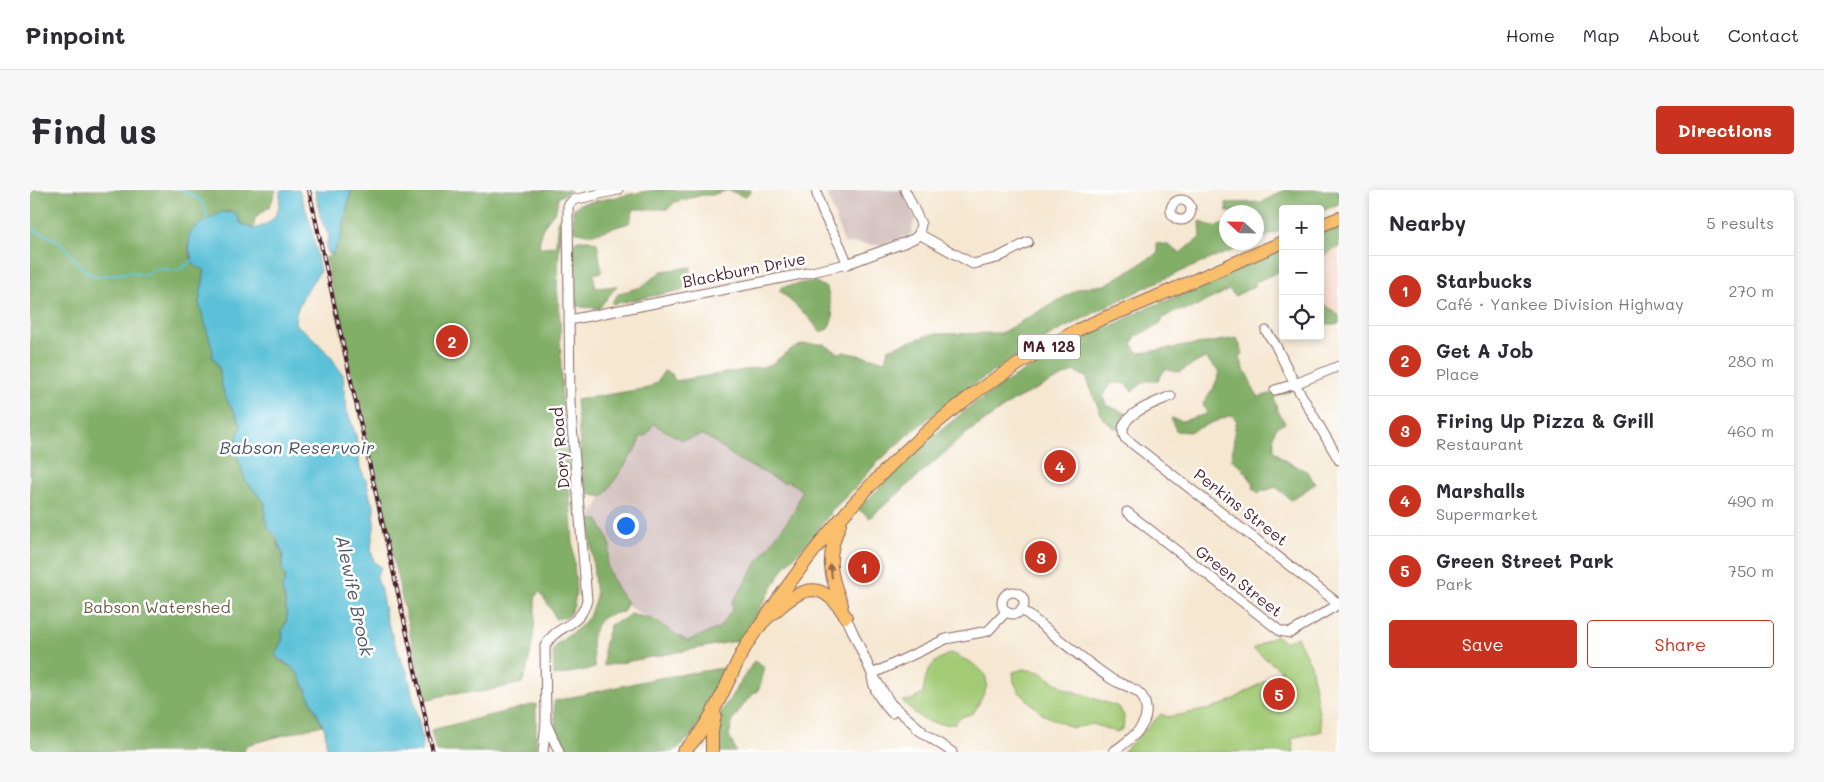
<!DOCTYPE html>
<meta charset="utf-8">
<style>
:root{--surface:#fff;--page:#f7f7f7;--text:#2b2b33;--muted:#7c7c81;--line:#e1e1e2;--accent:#c8321e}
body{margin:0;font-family:Mali,sans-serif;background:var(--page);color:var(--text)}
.controls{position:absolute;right:15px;top:15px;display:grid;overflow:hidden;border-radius:5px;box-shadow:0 2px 8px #0003}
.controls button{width:45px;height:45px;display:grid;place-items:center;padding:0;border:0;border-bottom:1px solid var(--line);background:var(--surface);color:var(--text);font:25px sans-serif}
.compass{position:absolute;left:1189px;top:15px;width:45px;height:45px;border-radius:50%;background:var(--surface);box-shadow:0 2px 8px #0003;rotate:292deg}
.you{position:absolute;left:595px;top:335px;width:18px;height:18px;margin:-12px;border:4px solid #fff;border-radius:50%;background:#1a73e8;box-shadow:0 0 0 8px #1a73e833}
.badge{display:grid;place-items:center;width:32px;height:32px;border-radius:50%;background:var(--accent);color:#fff;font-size:16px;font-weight:700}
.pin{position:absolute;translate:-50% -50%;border:2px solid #fff;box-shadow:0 1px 5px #0006}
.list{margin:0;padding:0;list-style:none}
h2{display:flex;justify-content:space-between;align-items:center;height:65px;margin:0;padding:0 20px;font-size:21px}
h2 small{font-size:16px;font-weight:400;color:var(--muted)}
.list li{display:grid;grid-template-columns:32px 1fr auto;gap:15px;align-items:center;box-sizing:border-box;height:70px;padding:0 20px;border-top:1px solid var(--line)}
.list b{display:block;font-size:19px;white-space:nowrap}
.list p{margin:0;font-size:16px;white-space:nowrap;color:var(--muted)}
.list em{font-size:16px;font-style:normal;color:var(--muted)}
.actions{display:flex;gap:10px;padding:15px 20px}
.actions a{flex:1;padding:11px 0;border:1px solid var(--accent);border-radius:5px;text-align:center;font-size:18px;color:var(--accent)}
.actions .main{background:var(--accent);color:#fff}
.icon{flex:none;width:28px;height:28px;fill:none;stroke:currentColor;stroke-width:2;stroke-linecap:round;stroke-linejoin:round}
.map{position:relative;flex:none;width:1309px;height:562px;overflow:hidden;border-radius:5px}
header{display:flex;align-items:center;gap:30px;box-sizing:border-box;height:70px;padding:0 25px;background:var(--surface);border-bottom:1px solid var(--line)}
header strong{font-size:24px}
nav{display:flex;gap:28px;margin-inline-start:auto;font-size:18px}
.intro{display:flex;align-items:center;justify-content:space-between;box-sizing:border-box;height:120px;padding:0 30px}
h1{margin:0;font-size:35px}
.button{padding:12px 22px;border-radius:5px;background:var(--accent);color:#fff;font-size:18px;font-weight:700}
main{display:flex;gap:30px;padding:0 30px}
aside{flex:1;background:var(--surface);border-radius:5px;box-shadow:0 2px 8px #0003}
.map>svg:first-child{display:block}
.built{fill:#f5d3c2}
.industrial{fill:#d1c0bd}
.green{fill:#a3cb76;stroke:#767550}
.forest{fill:#82af67;stroke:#666749}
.water{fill:#5bc1d8;stroke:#527082}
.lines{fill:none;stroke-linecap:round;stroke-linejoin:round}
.stream{stroke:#5bc1d8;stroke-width:2}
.minor-casing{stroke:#866565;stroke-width:11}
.highway-casing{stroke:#866565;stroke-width:14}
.minor{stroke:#fff;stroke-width:9}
.highway{stroke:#f9bf6d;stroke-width:12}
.rail-casing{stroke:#4a1f2b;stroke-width:4}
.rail{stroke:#fff;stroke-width:2;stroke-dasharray:5.5;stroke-linecap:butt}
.oneway{fill:#996749}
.labels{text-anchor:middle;stroke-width:5;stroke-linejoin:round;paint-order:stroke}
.shield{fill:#fff;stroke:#80626b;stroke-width:1}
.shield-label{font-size:15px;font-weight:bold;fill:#4a1f2b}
.street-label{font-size:16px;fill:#4a1f2b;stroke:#fff}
.park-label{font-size:16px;fill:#695b45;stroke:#fff}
.water-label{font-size:18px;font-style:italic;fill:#505868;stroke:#fff}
</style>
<header>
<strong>Pinpoint</strong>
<nav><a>Home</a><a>Map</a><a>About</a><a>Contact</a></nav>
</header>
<div class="intro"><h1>Find us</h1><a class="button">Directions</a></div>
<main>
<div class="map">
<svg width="1309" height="562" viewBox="0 0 1309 562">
<rect width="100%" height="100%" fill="#fff"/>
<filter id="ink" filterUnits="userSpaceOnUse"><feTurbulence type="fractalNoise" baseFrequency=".02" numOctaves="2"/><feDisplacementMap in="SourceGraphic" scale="10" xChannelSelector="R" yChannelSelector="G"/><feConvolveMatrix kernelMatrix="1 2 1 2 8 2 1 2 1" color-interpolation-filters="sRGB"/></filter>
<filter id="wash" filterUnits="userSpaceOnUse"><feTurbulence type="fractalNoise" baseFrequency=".0096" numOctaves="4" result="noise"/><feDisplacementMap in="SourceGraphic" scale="20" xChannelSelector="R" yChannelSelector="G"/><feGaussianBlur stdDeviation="1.12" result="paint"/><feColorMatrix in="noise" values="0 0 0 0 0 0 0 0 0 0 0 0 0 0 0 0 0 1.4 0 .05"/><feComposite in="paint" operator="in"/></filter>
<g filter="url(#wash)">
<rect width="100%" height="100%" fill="#f5e7d0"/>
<path class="built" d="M1309 53V133H1290V61Z"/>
<path class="industrial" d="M796 0H871L885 28 881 44 851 55 814 53Z
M617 234 676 242 778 305 692 442 655 455 587 408 576 371 577 355 557 332Z"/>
<path class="green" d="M1246 445 1254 452 1267 447 1281 475 1292 541 1262 548 1264 562H1093L1131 524 1138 527 1180 519 1197 513 1252 481 1223 459Z
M922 463C941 473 969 482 951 509 948 514 947 519 943 523L929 528C925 536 921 534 913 534 895 534 884 523 872 511L881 510 893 504C895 482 900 471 922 463Z
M994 479 1010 482 1034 498 1089 517 1094 526 1093 539 1086 542 1063 534 1043 538 1012 524 989 502 984 492 983 482Z"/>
<path class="forest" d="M0 0H246L240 16 225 28 223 40 210 32 206 23 196 21 164 38C157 46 157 65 164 74 167 77 171 78 175 80L169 112 183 161 182 166C193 178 189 188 193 200 197 213 207 224 211 237L205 256 206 263 216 291 235 313V327L253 365C251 373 252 380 256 387L253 406 256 415 257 429 252 442 253 448 248 458 247 469 263 478 269 485 292 535 216 555 214 562H0Z
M321 0H541L528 8 526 20 517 31 511 42 509 57 526 56 527 31 531 30 527 96 530 132 532 220 536 245 546 402 544 416 538 427 525 429C523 418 515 412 510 401L505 407C506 433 502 469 492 493L450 502 424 503 395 510 295 68 302 65 312 44Z
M623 0H722L715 7 698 0 682 5H672L645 12 638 19H604L599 33 560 45 544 41 543 19 550 14Z
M1254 0H1309V14L1290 22V19H1253V39L1227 51 1226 22H1197L1196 13 1232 12Z
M1170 31 1182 37 1196 34V52L1224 53 1180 69 1118 96 1036 137 1000 157 931 203 877 245 844 276 824 299 802 320 783 347 755 376 711 450 574 476V456L580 435 592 430 600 424 622 429 657 451 689 438 703 419 702 412 710 401 726 374 764 322 772 301 758 291 754 293 707 269 682 250 672 245 652 250 623 234 617 245 610 247 608 256 573 307 557 304 554 298 546 210 618 198 627 192 634 181 642 184 645 191 739 176 760 160 773 154H793L809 163 814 162 855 171 858 159 902 144 971 143 1050 98 1075 95 1128 63 1126 53 1138 55 1150 63 1171 47Z
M1309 35V57L1294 65 1290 69V42Z
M548 50H559L567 53 572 82 563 84 566 98 587 96 569 118 551 117 544 113 543 53Z
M1253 58V80L1225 92V96L1205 106 1199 100 1160 119 1145 121 1133 128 1129 135 1106 146 1102 153 1106 160 1110 163 1207 148 1213 163 1210 168 1215 182 1218 184 1222 197 1229 207 1261 198V201L1248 205 1244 209 1248 221 1255 233C1240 240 1244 245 1244 260L1254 270 1278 282 1285 294 1261 310 1246 297 1228 303 1223 298 1224 294 1210 275 1201 269C1205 256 1202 244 1207 231L1201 225 1159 242 1146 241 1141 228 1152 231 1177 224 1173 213 1183 199 1190 182 1175 168 1149 182 1135 179 1128 191H1116L1102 201 1094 193H1082L1073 206 1076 215 1098 224 1086 239 1073 229 1056 187 1044 181 986 209 937 243 840 328 828 319 892 255 945 213 971 195 1003 176 1016 166 1064 142 1086 134 1110 121 1163 100 1212 76Z
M661 77 659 96 652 100 583 114 582 112 589 103 611 97 632 81Z
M784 91 797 98 803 127 798 139 790 142 780 129 749 100 752 97Z
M1290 111 1309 125V134H1290Z
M559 330H569C571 340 576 342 579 351 582 360 577 366 577 374 578 382 591 408 598 412L593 422C587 423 578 424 573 428 558 441 562 461 565 478L524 486 523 461 527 454 550 437 559 427 566 407Z
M724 471 735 478 729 499 717 510 703 530 699 545 706 562H687V543L691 522Z
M693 478C682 505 669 548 642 562H535L526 545 524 511 623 489Z
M506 514V562H406L401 540Z"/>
<path class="water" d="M250 0H269L281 35 290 82C280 94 264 118 265 134L280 145 301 167 313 185 317 221 326 246 330 278 336 290 341 311 344 315V339L342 348 341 360 344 372 351 377 346 387 350 396 356 428 372 473 377 481 392 547V562H297L295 540 269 485 263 478 245 466 253 448 252 442 257 429 256 415 252 397 256 387 252 379 253 365 245 344 238 338 235 327V313L216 291 206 263 205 256 211 236C207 224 197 213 193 200 189 188 193 178 182 166L183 161 169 112 175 80 165 76 162 70 159 56V46L161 41 170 34 192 22 206 23 210 33 223 39C245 34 251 21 250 0Z
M285 0H321L311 47 302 65 297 63 296 55 299 46 291 30Z"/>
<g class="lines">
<path class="stream" d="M152 0C172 10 173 8 178 32
M0 38 25 49 37 59 48 74 63 87 101 82 113 85 129 78 148 81 163 70"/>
</g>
</g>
<g filter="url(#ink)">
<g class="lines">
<defs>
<path id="minor" d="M786 0C791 29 810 47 817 74
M1141 20a10 10 0 1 1 20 0a10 10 0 1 1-20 0Z
M889 44 943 74 967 68 998 52
M539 130 777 83 817 74 876 52 885 48 889 44 891 34 875 0
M1236 141 1245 154 1265 194 1309 270
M1245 200 1265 194 1309 176
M1141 206C1127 212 1083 226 1095 248L1309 414
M1097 322 1250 441 1260 443 1309 414
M972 413a11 11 0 1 1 22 0a11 11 0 1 1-22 0Z
M991 419C1021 442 1049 467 1080 488 1094 498 1114 496 1116 518 1119 537 1097 552 1083 562
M816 427 842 484 861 514 892 541
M842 484 916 449 958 441 977 421
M842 487C844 502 852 512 862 523
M517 535 529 562
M887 539 922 562
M513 562 516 532 515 456C527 433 550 439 557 410L540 213 538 16 543 10 588 0"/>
<path id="highway" d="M1290 36 1309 28
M810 334C796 367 799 383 812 415
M730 436C787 349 855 271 938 208 971 183 1008 162 1044 142 1066 130 1091 122 1114 112 1160 92 1206 72 1253 52
M653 562C667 550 677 533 686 516 700 491 711 458 730 436 734 430 741 425 747 420 776 393 794 392 816 427
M682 562V541L685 525"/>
</defs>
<use href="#minor" class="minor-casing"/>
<use href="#highway" class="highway-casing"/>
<use href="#minor" class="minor"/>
<use href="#highway" class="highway"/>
<defs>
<path id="rail" d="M279 0 403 562"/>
</defs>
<use href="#rail" class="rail-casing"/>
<use href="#rail" class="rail"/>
</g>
<defs><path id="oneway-solid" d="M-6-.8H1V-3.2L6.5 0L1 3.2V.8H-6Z" transform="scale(1.25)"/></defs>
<use class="oneway" href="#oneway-solid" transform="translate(801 381) rotate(-98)"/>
</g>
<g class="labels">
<rect class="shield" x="988" y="144.5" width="62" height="25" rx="4"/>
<g class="shield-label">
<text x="1019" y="162">MA 128</text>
</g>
<g class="street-label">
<text transform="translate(714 80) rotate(-11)" y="6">Blackburn Drive</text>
<text transform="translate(530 258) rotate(-95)" y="6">Dory Road</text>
<text transform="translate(1211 317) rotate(38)" y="6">Perkins Street</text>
<text transform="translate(1209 391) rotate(38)" y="6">Green Street</text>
</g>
<g class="park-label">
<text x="127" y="423">Babson Watershed</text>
</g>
<g class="water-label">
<text x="267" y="264">Babson Reservoir</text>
<text transform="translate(324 406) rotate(78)" y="6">Alewife Brook</text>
</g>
</g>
</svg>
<div class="controls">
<button>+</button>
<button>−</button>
<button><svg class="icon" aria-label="locate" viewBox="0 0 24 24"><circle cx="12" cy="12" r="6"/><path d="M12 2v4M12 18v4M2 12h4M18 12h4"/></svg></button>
</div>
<svg class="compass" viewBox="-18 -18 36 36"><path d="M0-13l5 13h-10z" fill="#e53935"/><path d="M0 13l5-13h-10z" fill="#7c7c81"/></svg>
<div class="you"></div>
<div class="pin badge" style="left:834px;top:377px">1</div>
<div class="pin badge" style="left:422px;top:151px">2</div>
<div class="pin badge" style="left:1011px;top:367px">3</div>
<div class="pin badge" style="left:1030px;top:276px">4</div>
<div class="pin badge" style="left:1249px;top:504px">5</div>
</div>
<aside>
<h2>Nearby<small>5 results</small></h2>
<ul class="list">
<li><span class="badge">1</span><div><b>Starbucks</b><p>Café · Yankee Division Highway</p></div><em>270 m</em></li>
<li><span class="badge">2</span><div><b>Get A Job</b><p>Place</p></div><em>280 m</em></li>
<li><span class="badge">3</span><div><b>Firing Up Pizza &amp; Grill</b><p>Restaurant</p></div><em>460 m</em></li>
<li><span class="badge">4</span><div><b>Marshalls</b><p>Supermarket</p></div><em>490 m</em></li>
<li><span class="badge">5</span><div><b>Green Street Park</b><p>Park</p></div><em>750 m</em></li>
</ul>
<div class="actions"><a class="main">Save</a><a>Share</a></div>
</aside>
</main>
